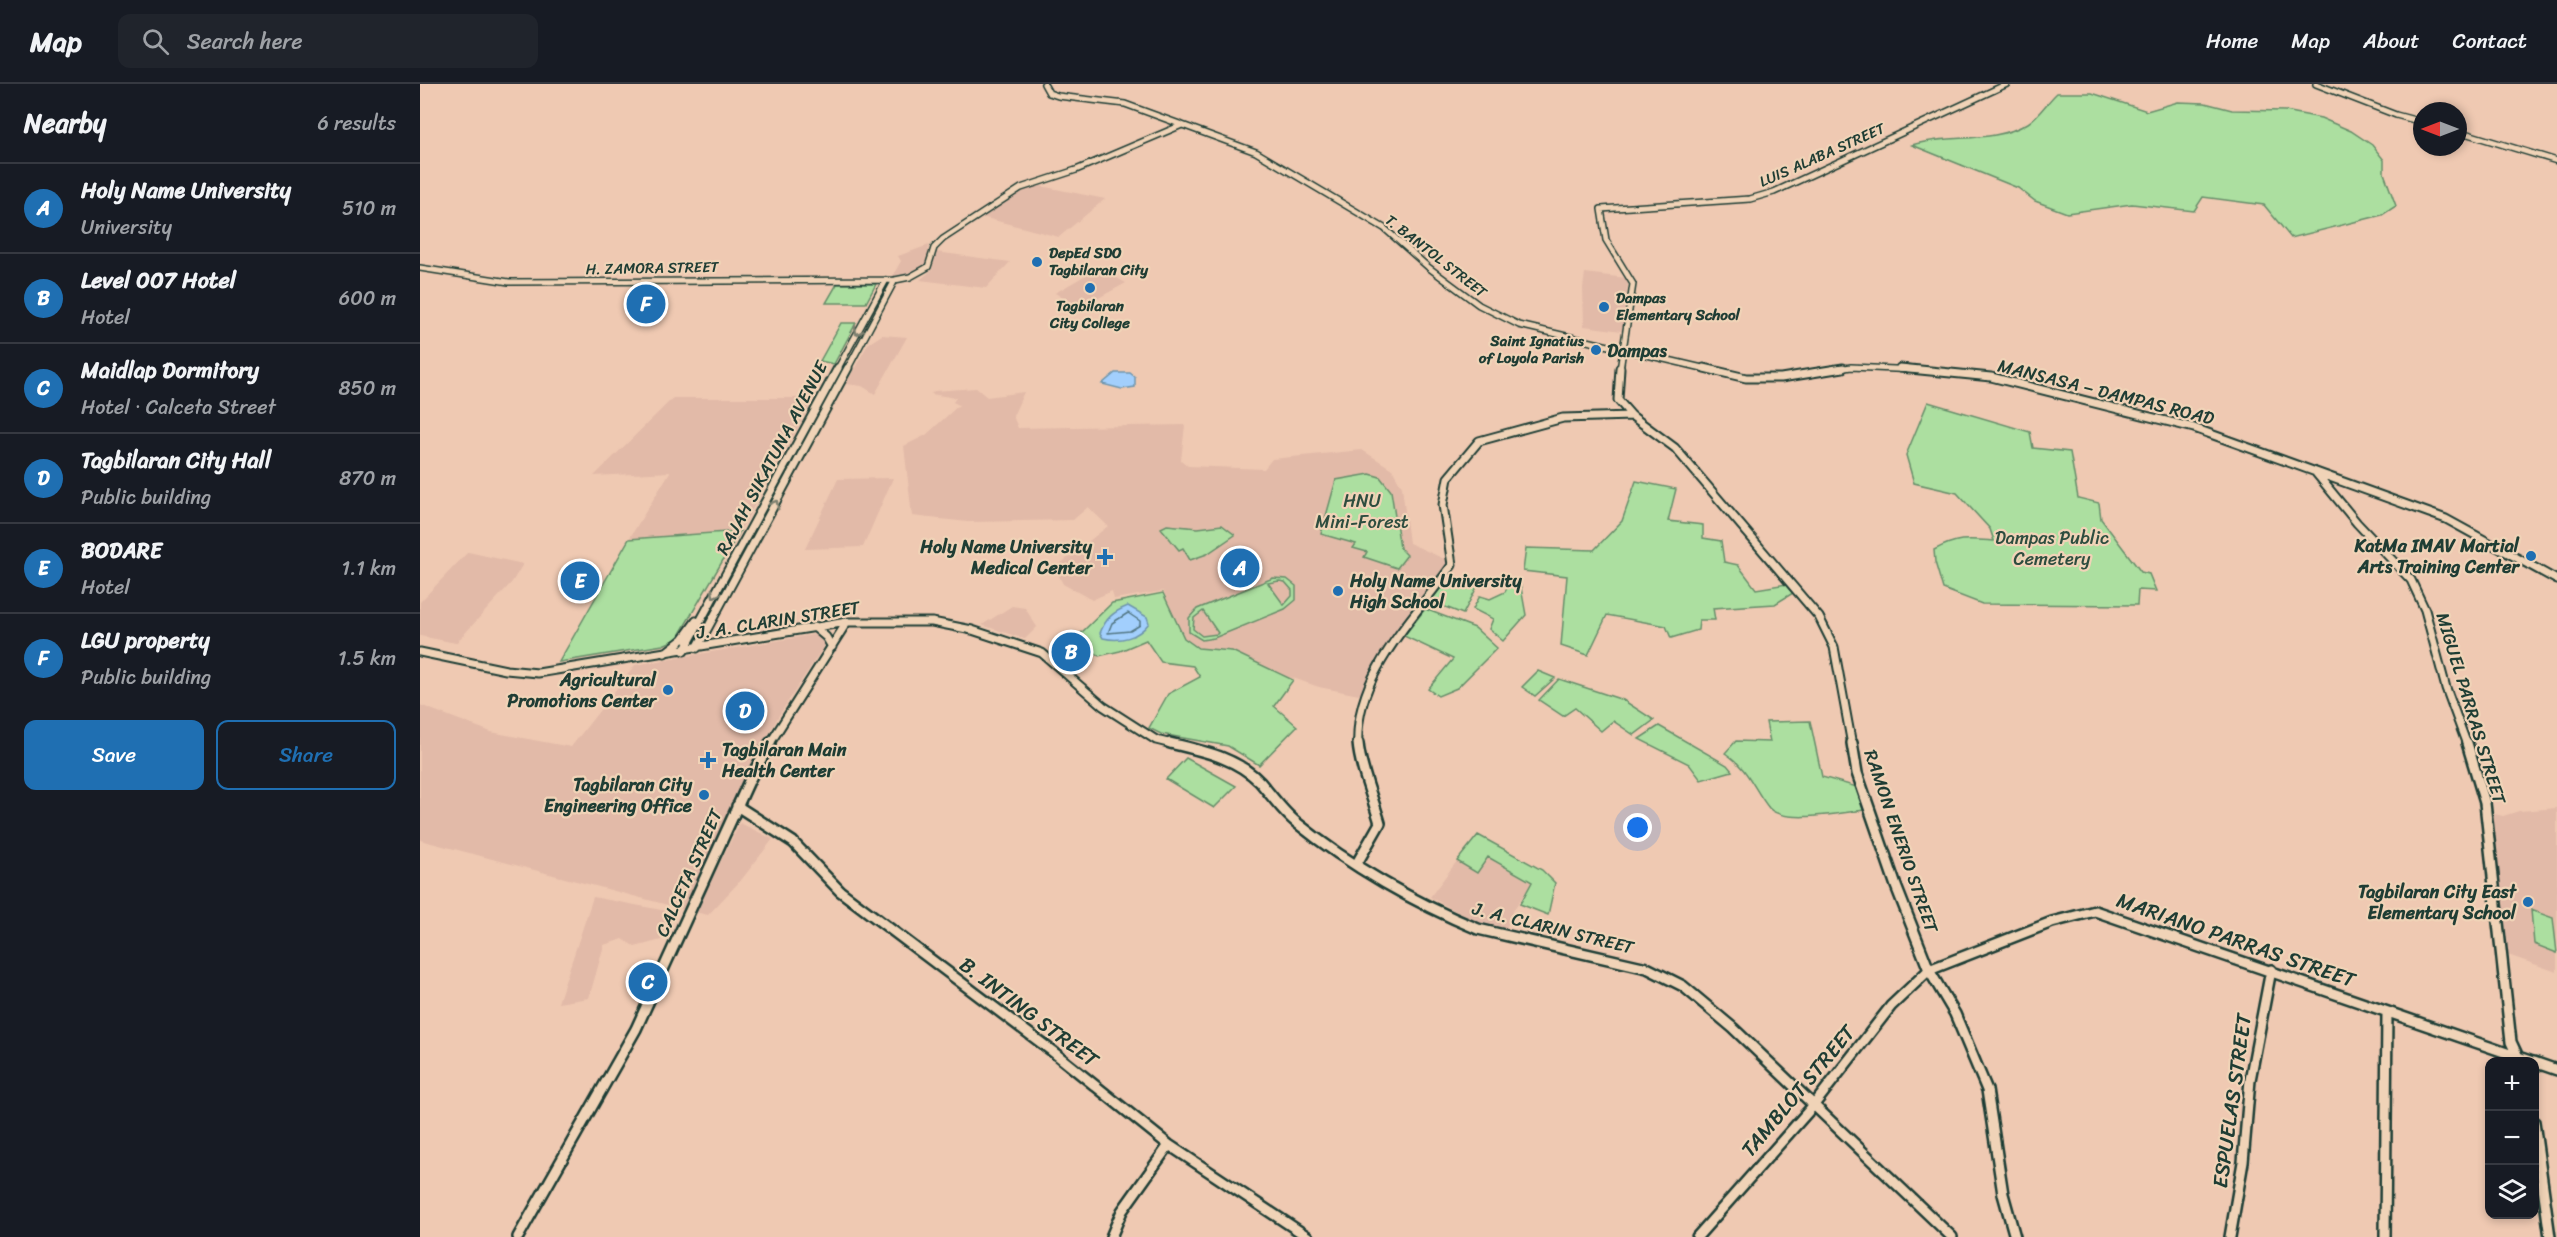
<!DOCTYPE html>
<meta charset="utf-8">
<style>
:root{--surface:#171b24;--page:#20242c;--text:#f1f3f6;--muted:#9ea1a6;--line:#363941;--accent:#1f6fb2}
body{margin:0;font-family:Sriracha,sans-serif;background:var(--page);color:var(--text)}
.controls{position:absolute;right:18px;bottom:18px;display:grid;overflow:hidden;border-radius:12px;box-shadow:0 3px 9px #0003}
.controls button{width:54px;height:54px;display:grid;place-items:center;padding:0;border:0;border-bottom:2px solid var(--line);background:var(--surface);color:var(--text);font:30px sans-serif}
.compass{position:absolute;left:1993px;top:18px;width:54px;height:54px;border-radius:50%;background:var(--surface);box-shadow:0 3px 9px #0003;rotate:270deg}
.you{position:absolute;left:1218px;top:744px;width:21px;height:21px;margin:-15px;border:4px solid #fff;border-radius:50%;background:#1a73e8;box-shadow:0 0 0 9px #1a73e833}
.badge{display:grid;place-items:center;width:39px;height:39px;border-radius:50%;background:var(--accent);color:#fff;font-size:20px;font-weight:700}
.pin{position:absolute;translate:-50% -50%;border:3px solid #fff;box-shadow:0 2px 6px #0006}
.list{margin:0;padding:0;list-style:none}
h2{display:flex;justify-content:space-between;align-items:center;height:78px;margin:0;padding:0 24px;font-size:26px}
h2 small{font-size:20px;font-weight:400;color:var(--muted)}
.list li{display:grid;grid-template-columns:39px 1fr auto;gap:18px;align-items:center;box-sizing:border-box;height:90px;padding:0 24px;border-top:2px solid var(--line)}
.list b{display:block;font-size:22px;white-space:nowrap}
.list p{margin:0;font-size:20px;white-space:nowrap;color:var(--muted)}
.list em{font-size:20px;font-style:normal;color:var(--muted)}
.actions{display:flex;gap:12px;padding:18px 24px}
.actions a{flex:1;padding:14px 0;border:2px solid var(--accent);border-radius:12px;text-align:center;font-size:21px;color:var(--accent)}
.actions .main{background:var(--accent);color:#fff}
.icon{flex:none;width:33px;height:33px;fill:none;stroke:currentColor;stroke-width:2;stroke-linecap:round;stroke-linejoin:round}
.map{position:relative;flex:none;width:2137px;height:1153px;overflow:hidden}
header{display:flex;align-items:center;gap:36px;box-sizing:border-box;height:84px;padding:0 30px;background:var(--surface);border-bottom:2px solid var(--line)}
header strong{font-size:28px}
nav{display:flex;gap:33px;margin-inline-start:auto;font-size:21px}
.search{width:420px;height:54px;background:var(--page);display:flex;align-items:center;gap:15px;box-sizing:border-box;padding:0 21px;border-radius:12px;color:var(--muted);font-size:22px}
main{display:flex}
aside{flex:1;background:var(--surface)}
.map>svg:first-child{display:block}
.built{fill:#e2baa8}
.green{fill:#acdfa0;stroke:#668e6a;stroke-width:1.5;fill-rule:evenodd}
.water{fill:#a2cffd;stroke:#6e95ad;stroke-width:1.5}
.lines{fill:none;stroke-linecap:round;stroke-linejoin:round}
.shore{stroke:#537784;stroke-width:1.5}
.secondary-far2-casing{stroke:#1f3d34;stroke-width:8}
.secondary-far1-casing{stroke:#1f3d34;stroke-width:11}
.secondary-casing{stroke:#1f3d34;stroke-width:14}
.secondary-far2{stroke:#f0d3b7;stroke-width:5}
.secondary-far1{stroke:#f0d3b7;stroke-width:7}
.secondary{stroke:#f0d3b7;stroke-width:9}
.oneway{stroke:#7d806f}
.poi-dot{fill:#1f6fb2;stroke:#f0d3b7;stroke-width:2}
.labels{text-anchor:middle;stroke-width:4.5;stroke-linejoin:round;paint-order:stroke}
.far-street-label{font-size:15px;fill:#1f3d34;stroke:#f0d3b7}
.far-poi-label{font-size:15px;font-weight:bold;fill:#1f3d34;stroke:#f0d3b7;text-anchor:start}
.far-quarter-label{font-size:18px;font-weight:bold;fill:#1f3d34;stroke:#f0d3b7}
.street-label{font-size:18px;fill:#1f3d34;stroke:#f0d3b7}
.park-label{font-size:18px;fill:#2d4d3f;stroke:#f0d3b7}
.poi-label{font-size:18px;font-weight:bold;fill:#1f3d34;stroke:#f0d3b7;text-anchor:end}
.near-street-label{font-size:21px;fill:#1f3d34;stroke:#f0d3b7}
</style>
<header>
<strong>Map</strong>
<div class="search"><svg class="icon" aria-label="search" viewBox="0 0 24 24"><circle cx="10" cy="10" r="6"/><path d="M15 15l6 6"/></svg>Search here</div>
<nav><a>Home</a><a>Map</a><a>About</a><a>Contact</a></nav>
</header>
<main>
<aside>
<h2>Nearby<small>6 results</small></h2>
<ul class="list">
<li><span class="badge">A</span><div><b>Holy Name University</b><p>University</p></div><em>510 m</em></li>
<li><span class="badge">B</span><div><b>Level 007 Hotel</b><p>Hotel</p></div><em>600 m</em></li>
<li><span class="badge">C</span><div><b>Maidlap Dormitory</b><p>Hotel · Calceta Street</p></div><em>850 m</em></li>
<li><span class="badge">D</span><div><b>Tagbilaran City Hall</b><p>Public building</p></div><em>870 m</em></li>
<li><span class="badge">E</span><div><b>BODARE</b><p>Hotel</p></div><em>1.1 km</em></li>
<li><span class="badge">F</span><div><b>LGU property</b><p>Public building</p></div><em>1.5 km</em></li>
</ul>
<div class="actions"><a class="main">Save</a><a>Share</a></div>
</aside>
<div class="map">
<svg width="2137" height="1153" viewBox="0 0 2137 1153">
<rect width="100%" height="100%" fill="#efc9b2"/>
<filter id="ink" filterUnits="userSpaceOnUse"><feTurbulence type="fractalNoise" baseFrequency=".0167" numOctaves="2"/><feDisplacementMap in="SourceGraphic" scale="12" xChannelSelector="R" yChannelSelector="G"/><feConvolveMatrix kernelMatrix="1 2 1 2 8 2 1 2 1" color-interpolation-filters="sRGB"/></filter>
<g filter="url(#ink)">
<path class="built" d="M616 101 685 115 639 153 562 133 602 105Z
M509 161 507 180 500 187 485 192 472 193 481 177 478 172Z
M516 168 590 178 566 204 500 196 512 186Z
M678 184 706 199 660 224 635 209Z
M1165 189 1206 194 1208 199 1202 247 1164 242 1163 204Z
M462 251 487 253 455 310 442 302 426 300 448 260Z
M556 304 567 313 604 308 593 332 598 344 765 341 761 376 768 382 844 385 852 375 942 366 972 385 982 403 989 459 1029 477 939 611 899 603 873 594 822 588 758 558 744 507 694 515 692 507 672 516 643 500 635 484 688 442 668 423 653 436 548 438 492 432 484 362 506 351 539 321 533 318 536 314 511 310 514 307Z
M253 314H390L392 318 320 447 209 455 250 388 174 392Z
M473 394 443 463 385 465 418 395Z
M48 468 103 480 92 498 36 559 0 552V518Z
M592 522 605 524 617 543 605 555 562 541Z
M397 550 406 559 358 633 328 688 263 825 0 756V621L71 648 151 663 215 581Z
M2137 724V888L2085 870 2066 728 2083 732 2099 727Z
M320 739 353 755 322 795 288 831 275 828Z
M1068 773 1112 799 1094 825 1086 845 1058 839 1010 813 1037 777 1057 788Z
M173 813 252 828 241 856 215 863 203 855 184 861 169 914 138 919Z"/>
<path class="green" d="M1637 9H1672L1727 27 1758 18 1785 19 1812 26 1865 27 1901 34 1931 47 1952 61 1964 76V89L1976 122 1962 131 1871 154 1844 121 1783 113 1774 127 1712 120 1647 129 1615 117 1598 104 1492 61C1530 49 1572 61 1608 39 1619 32 1628 17 1637 9Z
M417 200H456L446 219H406Z
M421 239H436L414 280 400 277Z
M1508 318 1610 348 1613 364 1650 368 1658 414 1679 419 1681 435 1721 488 1729 490 1736 507 1718 506 1717 521 1562 520 1523 505 1515 478 1514 466C1539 453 1548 455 1574 457L1570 445 1537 409 1494 399 1486 371Z
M950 390 960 393 971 407 980 464 987 471 977 484 944 473 947 468 933 464 936 460 901 450 916 396Z
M1216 397 1256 405 1248 437 1283 441V454L1301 457 1304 478 1318 481 1336 505 1367 500 1373 509 1355 520 1293 524 1295 536H1279L1278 546 1251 554 1246 542 1187 531 1168 571 1141 562 1147 492 1103 487 1106 464 1174 466 1202 437Z
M747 441 778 444 802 441 815 451 787 470 770 476 763 464 759 466 741 444Z
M320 447 257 555 243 561 139 578 209 455Z
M1030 491 1058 501 1043 530 1010 517Z
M853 494 867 495 876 502V516L865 525 794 554 782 556 769 548V534L777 525ZM859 497 865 498 872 506V512L864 521 848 499ZM783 527 798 549 797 550 782 552 773 545 774 534Z
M1091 496 1100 498 1106 531 1083 557 1069 545 1073 535 1053 525 1060 512 1070 515 1085 508Z
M743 509 764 554 778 564 812 567 873 596 854 622 877 642 839 681 808 662 741 650 729 644 748 610 780 593 773 582 741 578 726 556 700 567 679 572 655 555 692 519Z
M1005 525 1055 544 1077 564 1037 604 1018 612 1008 605 1033 575 984 552Z
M1118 587 1135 594 1115 612 1102 603Z
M1139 595 1203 616 1234 636 1214 651 1193 637 1181 647 1155 624 1143 632 1119 616Z
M1390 637 1402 693 1437 703 1445 726C1424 728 1364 741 1349 724 1333 704 1329 685 1305 669L1316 657 1350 658 1346 638Z
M1239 642 1307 681 1312 687 1281 696 1269 680 1219 655Z
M766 674 816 702 794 724 746 695Z
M1058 751 1122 786 1135 799 1128 831 1100 820 1112 798 1068 773 1057 789 1037 777Z
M2111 826 2133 834 2137 869 2114 860Z"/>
<path class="water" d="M695 289H710L715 293V303L702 305 682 300Z
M708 522 727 533 729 539C718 554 700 558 683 554L680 549C686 534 693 528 708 522Z"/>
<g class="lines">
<path class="shore" d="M708 529 720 537V541L710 547 688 549 692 539Z"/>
<defs>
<path id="secondary-far2" d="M624 0 629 9 638 12 705 20 836 68 964 144 1008 183 1059 221 1099 241 1291 286
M1896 0 1976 31 2002 38
M2038 47 2137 77
M0 184 89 198 475 196 490 193 508 183 514 164 523 155 601 104 656 86 762 41
M417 286 466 196
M427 286 475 196
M1200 286 1213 200 1186 156 1181 125 1330 115 1354 108 1587 0
M1413 286 1431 283 1496 286"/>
<path id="secondary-far1" d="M1200 284 1198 316 1212 332 1255 364 1399 533 1414 563 1432 661
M1284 284 1326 294H1361L1423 284
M1480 284 1571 293 1774 344 2026 435 2137 496
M1896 389 1937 439 1991 496 2005 526 2026 604 2047 661
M394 543 406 553 412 563
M277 564 428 284
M264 567 418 284
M0 568 86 586 118 589 427 538H512L552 546 622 569 683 622 736 656 756 661
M245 569 263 555 276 537
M349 661 427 538
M938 661C934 590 994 535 1032 481L1023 421 1028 394 1059 357 1143 334 1212 332"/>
<path id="secondary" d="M750 659C782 667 816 673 840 698 852 712 863 728 877 739 930 782 995 819 1058 845L1227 884 1263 902 1313 944 1532 1153
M1432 659 1437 689 1476 802 1509 886 1535 930 1567 1006 1583 1110 1595 1153
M2047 659 2065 719 2091 958 2098 973
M317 722 373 758 420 807 632 967 749 1061 888 1153
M936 781 960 739C953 714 940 684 938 659
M2114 978 2137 986
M2114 1038 2130 1153
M98 1153 216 945 330 695 350 659
M691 1153 702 1127 749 1061
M1277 1153 1393 1022 1471 922 1509 886 1632 838 1675 827 2113 978
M1810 1153 1823 1078 1830 996 1851 886
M1965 1153 1967 928"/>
</defs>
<use href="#secondary-far2" class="secondary-far2-casing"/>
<use href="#secondary-far1" class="secondary-far1-casing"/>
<use href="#secondary" class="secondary-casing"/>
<use href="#secondary-far2" class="secondary-far2"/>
<use href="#secondary-far1" class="secondary-far1"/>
<use href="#secondary" class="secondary"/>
</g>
<defs><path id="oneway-chevron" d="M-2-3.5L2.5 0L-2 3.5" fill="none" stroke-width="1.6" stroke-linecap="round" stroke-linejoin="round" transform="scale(1.5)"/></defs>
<g class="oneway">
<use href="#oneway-chevron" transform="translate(438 247) rotate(119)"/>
<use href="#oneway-chevron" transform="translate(355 420) rotate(-62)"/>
<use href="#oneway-chevron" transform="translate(295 510) rotate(118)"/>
</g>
</g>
<g class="poi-dot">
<circle cx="617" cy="178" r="6"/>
<circle cx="670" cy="204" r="6"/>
<circle cx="1184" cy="223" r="6"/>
<circle cx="1176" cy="266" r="6"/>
<circle cx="2111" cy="472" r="6"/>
<path d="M682 464h6v6h6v6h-6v6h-6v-6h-6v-6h6z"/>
<circle cx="918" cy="507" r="6"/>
<circle cx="248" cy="606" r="6"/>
<path d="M285 667h6v6h6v6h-6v6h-6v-6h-6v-6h6z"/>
<circle cx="284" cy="711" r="6"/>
<circle cx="2108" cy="818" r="6"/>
</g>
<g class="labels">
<g class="far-street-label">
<text transform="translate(1402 71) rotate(-24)" y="5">LUIS ALABA STREET</text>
<text transform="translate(1016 172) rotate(38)" y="5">T. BANTOL STREET</text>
<text transform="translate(232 184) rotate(-1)" y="5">H. ZAMORA STREET</text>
</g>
<g class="far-poi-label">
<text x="629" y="174">DepEd SDO<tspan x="629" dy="17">Tagbilaran City</tspan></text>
<text x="1196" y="219">Dampas<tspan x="1196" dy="17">Elementary School</tspan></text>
<text x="670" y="227" text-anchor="middle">Tagbilaran<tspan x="670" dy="17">City College</tspan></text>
<text x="1164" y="262" text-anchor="end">Saint Ignatius<tspan x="1164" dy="17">of Loyola Parish</tspan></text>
</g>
<g class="far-quarter-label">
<text x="1217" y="273">Dampas</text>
</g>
<g class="street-label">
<text transform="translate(1686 308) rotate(14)" y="6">MANSASA – DAMPAS ROAD</text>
<text transform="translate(352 374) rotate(-62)" y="6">RAJAH SIKATUNA AVENUE</text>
<text transform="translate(358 536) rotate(-9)" y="6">J. A. CLARIN STREET</text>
<text transform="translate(2051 624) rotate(73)" y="6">MIGUEL PARRAS STREET</text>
<text transform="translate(1481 757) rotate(71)" y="6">RAMON ENERIO STREET</text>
<text transform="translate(269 789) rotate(-66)" y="6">CALCETA STREET</text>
<text transform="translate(1133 844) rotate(14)" y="6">J. A. CLARIN STREET</text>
</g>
<g class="park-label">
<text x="942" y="423">HNU<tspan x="942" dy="21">Mini-Forest</tspan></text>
<text x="1632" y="460">Dampas Public<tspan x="1632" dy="21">Cemetery</tspan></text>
</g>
<g class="poi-label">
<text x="2099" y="468">KatMa IMAV Martial<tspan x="2099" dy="21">Arts Training Center</tspan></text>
<text x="672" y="469">Holy Name University<tspan x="672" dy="21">Medical Center</tspan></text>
<text x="930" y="503" text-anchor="start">Holy Name University<tspan x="930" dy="21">High School</tspan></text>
<text x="236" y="602">Agricultural<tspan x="236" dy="21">Promotions Center</tspan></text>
<text x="302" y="672" text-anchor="start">Tagbilaran Main<tspan x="302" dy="21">Health Center</tspan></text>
<text x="272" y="707">Tagbilaran City<tspan x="272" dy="21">Engineering Office</tspan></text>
<text x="2096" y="814">Tagbilaran City East<tspan x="2096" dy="21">Elementary School</tspan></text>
</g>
<g class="near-street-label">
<text transform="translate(1816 856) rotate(19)" y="7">MARIANO PARRAS STREET</text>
<text transform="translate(609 928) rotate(37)" y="7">B. INTING STREET</text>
<text transform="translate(1378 1007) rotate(-50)" y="7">TAMBLOT STREET</text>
<text transform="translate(1812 1017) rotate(-82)" y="7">ESPUELAS STREET</text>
</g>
</g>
</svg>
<div class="controls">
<button>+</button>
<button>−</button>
<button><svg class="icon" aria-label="layers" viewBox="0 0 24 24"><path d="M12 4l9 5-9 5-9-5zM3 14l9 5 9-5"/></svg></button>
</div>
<svg class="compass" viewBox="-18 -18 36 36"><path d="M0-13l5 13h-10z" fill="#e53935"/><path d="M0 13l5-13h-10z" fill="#9ea1a6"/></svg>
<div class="you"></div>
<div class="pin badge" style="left:820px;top:484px">A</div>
<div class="pin badge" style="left:651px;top:568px">B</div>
<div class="pin badge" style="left:228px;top:898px">C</div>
<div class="pin badge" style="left:325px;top:627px">D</div>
<div class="pin badge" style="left:160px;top:497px">E</div>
<div class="pin badge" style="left:226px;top:220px">F</div>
</div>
</main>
